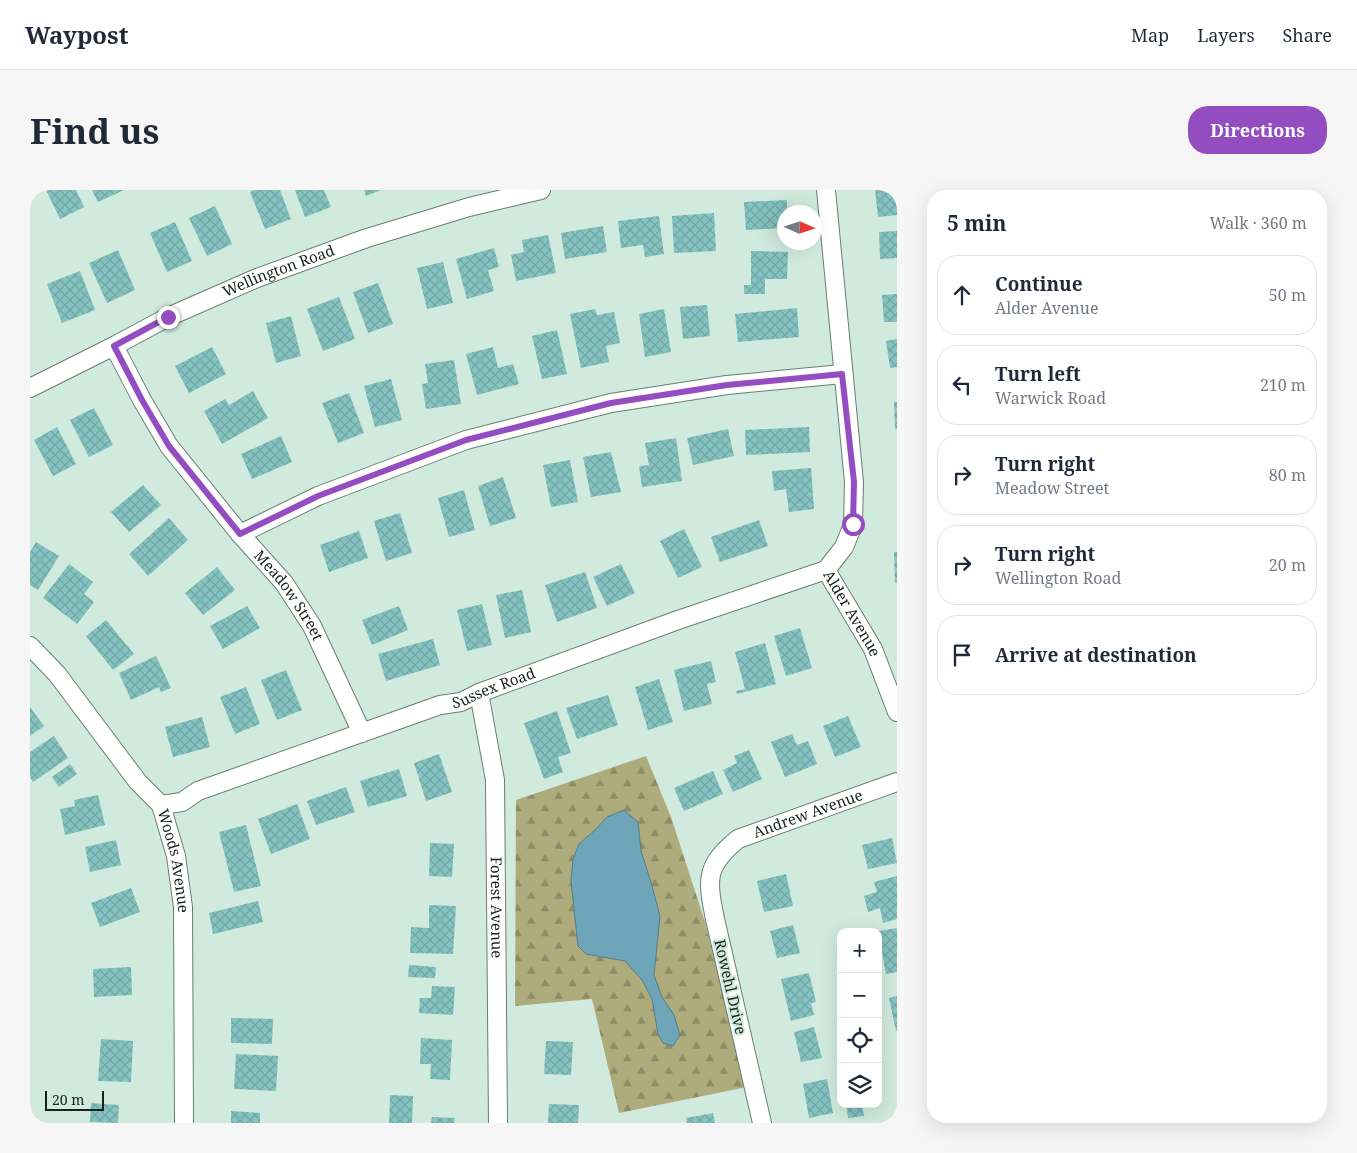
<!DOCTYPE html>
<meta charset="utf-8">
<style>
:root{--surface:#fff;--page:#f6f6f7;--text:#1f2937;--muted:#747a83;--line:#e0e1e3;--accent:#944dc1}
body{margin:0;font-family:"Noto Serif",serif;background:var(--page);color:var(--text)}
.controls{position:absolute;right:15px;bottom:15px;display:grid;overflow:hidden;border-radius:10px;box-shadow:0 5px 20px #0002}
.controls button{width:45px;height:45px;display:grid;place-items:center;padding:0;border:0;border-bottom:1px solid var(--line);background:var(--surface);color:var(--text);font:25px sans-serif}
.compass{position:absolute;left:747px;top:15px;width:45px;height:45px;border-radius:50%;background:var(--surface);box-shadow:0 5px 20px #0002;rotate:93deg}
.scale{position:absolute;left:15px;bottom:12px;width:59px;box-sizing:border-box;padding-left:5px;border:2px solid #18221d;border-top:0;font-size:14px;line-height:18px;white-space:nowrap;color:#18221d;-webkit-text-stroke:4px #d0eadd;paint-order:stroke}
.stop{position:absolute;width:15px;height:15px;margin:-11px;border:4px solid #944dc1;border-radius:50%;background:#fff}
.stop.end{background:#944dc1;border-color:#fff;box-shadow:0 1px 5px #0008}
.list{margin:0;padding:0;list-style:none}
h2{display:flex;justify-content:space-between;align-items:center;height:65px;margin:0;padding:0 20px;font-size:21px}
h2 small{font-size:16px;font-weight:400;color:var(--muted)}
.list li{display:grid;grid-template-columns:32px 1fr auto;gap:15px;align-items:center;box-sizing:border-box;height:80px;margin:0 10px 10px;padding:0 10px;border:1px solid var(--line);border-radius:20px}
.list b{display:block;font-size:19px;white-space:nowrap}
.list p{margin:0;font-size:16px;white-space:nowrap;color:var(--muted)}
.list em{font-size:16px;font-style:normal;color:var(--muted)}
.icon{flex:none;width:28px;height:28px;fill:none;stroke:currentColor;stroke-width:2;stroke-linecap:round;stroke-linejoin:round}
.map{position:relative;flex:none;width:867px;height:933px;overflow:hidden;border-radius:20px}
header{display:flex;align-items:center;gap:30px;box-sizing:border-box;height:70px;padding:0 25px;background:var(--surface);border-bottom:1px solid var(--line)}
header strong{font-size:24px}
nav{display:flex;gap:28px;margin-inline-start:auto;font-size:18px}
.intro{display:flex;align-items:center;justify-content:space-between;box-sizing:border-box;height:120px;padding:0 30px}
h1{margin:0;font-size:35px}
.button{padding:12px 22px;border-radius:20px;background:var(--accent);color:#fff;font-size:18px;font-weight:700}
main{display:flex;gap:30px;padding:0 30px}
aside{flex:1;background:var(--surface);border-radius:20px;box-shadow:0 5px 20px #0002}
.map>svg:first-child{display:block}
.forest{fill:url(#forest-firs)}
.water{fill:#6fa5b8;stroke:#557e8a}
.building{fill:url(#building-cross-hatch)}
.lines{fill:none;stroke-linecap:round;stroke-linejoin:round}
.minor-casing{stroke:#677f73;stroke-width:20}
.minor{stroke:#fff;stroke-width:18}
.route{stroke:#944dc1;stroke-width:6}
.labels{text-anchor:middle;stroke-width:4;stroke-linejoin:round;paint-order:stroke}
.street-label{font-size:15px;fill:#18221d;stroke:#d0eadd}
</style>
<header>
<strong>Waypost</strong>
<nav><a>Map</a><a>Layers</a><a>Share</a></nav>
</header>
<div class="intro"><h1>Find us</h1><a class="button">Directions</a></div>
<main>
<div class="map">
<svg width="867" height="933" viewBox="0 0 867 933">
<defs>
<pattern id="forest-firs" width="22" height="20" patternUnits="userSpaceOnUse" patternTransform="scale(1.25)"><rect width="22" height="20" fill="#aeac7d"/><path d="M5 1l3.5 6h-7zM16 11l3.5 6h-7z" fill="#8d8c66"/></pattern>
<pattern id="building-cross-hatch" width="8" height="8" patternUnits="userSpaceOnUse" patternTransform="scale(1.25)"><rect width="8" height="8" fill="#85c3c1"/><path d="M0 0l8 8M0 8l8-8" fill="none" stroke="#72a7a5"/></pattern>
</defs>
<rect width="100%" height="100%" fill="#d0eadd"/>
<path class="forest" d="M616 566 641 627 675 732 717 897 589 923 562 809 485 816 486 610Z"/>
<path class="water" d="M594 620 608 632 611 661 621 692 630 726 624 785 632 807 644 825 650 845 643 856 633 853 628 844 622 809 612 790 595 771 556 764 548 756 547 747 541 691 543 669 549 654 565 640 577 627Z"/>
<path class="building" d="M16 0H46L54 17 30 29Z
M62 0H94L68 12Z
M224 0H250L261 29 235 39 220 2Z
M265 0H294L301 17 275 27Z
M334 0H351L336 6Z
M845 0H867V25L848 27Z
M757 10V22H754V38L716 40 714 12Z
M185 16 202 54 177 66 159 28Z
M684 23 686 61 644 63 642 26Z
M629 26 634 64 615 67 613 55 591 58 588 31Z
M145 32 162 71 137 82 120 43Z
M573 36 577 62 535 69 531 43Z
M867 41V68L850 69 849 42Z
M518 45 526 83 486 91 481 65 494 62 492 50Z
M464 58 469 77 458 80 464 101 437 109 426 69Z
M88 60 105 100 77 113 59 73Z
M721 61 758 62 757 89H735V104H714V95H721Z
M413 72 423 113 397 119 387 78Z
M50 81 65 120 32 133 17 94Z
M348 93 363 134 338 143 323 102Z
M867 104V132H854L852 105Z
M309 107 325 149 293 161 277 119Z
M677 115 680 146 653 149 650 117Z
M767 118 769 147 708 152 705 124Z
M565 119 567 125 584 122 590 153 576 156 579 172 551 178 540 124Z
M634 119 641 162 615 167 609 124Z
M261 126 271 166 246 173 236 133Z
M527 140 537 184 512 189 502 146Z
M867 149V177L860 178 856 151Z
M182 157 196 184 159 203 145 176Z
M463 157 468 178 483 174 489 194 447 205 436 164Z
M424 170 431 214 396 219 392 194 398 193 395 174Z
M361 189 372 230 345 237 334 196Z
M223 201 238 228 192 254 174 221 195 209 199 215Z
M319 203 334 243 308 253 292 213Z
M864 212H867V239H865Z
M64 218 83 255 59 267 40 230Z
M27 237 46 274 23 286 4 250Z
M779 237 780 262 716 265 715 240Z
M698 239 704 266 663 275 657 248Z
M251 246 262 272 222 289 211 264Z
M646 248 652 291 612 297 609 276 619 275 615 253Z
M581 262 591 302 561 307 553 267Z
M540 270 548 312 521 317 513 275Z
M781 278 784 319 759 322 756 299 744 301 742 281Z
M473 287 486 328 460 336 448 296Z
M113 295 131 315 99 342 81 322Z
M434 300 445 340 419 347 408 308Z
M370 323 382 363 356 371 344 331Z
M139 328 158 350 118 386 99 364Z
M729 330 738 356 690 372 681 347Z
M654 339 672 377 648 388 630 351Z
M329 341 338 368 299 382 290 355Z
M6 352 29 366 8 400 0 395V362Z
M864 362H867V393H865Z
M39 374 63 392 54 404 64 412 47 434 13 408Z
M591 374 605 403 577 416 563 387Z
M187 377 205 400 173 425 155 403Z
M555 382 567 418 527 432 515 395Z
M492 400 501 442 475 448 466 405Z
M452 414 462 455 437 461 427 420Z
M217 416 230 438 193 459 180 436Z
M369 416 378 440 342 455 332 430Z
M76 430 104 464 83 480 56 446Z
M770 438 782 478 756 486 744 446Z
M403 449 410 475 356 491 348 464Z
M735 453 746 494 707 504 706 501 715 499 705 462Z
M126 466 141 498 131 502 129 497 101 510 89 483Z
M681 471 686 492 677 494 682 514 654 521 644 480Z
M256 480 272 520 247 530 231 490Z
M629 489 643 532 618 540 605 497Z
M216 497 230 534 205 544 190 507Z
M578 505 588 535 547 549 536 518Z
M0 517 14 536 0 546Z
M527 521 541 563 528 567 533 582 514 589 494 533Z
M818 526 831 557 805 567 793 536Z
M172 527 180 557 143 567 135 537Z
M762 544 767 555 778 551 787 574 755 587 741 552Z
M24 546 38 568 3 592 0 587V562Z
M719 560 732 589 703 602 693 580 707 573 704 566Z
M409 564 422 602 396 611 384 573Z
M40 574 47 584 29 597 22 587Z
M369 579 377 606 338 617 330 591Z
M683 581 693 604 654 621 644 598Z
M316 597 325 622 286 635 277 611Z
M68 605 75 635 35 645 30 619 45 616 44 610Z
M267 614 280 649 241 664 228 629Z
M216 635 231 696 204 702 189 642Z
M862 648 867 673 838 679 832 655Z
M86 650 91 675 60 682 55 657Z
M400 653 424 654 422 687 399 686Z
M756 684 763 716 734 722 727 691Z
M867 686V729L853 733 850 718 838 722 834 706 847 702 844 692Z
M101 698 110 722 70 737 61 713Z
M228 711 233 732 183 744 179 723Z
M399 715 426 716 423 764 380 763 381 737 399 738Z
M763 735 770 763 747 768 740 741Z
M867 738V782L856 784 848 741Z
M379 775 406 777 405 788 378 787Z
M101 777 102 805 64 807 63 779Z
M779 783 786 812 781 813 784 825 761 831 751 789Z
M402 796 425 797 423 825 389 823 390 808H401Z
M867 806V841H866L859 808Z
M201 828 243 829 242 854 201 853Z
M784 837 792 868 771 872 764 842Z
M391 848 422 850 420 890 400 889 401 874H390Z
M71 849 103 851 101 892 68 891Z
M516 851 543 852 541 885 514 884Z
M206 864 248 866 246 901 204 899Z
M797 889 803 923 779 928 773 894Z
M360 905 383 906 382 933H359Z
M61 913 89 915 88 933 60 932Z
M519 914 549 915 548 933H518Z
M816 914H832L834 926 818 928Z
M201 921 230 923V933H201Z
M683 923 685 933H657L656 928Z
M402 927 425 928 424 933H401Z"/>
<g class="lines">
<defs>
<g id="minor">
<path id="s1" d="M796 0 824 292 823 335 814 357 796 380 843 459 867 522"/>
<path id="s2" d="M84 156 112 210 139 256 210 344 254 393 282 436 332 543"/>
<path id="s3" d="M0 198 84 156 138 127 227 88 337 48 439 17 511 0"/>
<path d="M210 344 288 306 436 250 581 213 697 195 812 184"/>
<path id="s4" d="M0 456 27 484 108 592 131 615 146 666 153 717 154 933"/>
<path id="s5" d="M449 503 465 590 468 933"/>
<path id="s6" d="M131 615 152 612 168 601 410 515 431 512 449 503 648 430 796 380"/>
<path id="s7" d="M732 933 685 729C677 689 675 676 708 649L867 592"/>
</g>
</defs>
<use href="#minor" class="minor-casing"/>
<use href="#minor" class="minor"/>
</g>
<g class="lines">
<path class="route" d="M138 127 84 156 112 210 139 256 210 344 288 306 436 250 581 213 697 195 812 184 824 292 823 334"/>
</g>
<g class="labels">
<g class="street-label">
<text dy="5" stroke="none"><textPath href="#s3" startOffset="275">Wellington Road</textPath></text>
<text dy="5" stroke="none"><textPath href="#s2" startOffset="306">Meadow Street</textPath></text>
<text dy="5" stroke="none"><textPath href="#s1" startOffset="440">Alder Avenue</textPath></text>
<text dy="5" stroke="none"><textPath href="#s6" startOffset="354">Sussex Road</textPath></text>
<text dy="5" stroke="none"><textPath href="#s7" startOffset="374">Andrew Avenue</textPath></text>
<text dy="5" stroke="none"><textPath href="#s4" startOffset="264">Woods Avenue</textPath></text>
<text dy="5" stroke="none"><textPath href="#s5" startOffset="216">Forest Avenue</textPath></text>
<text transform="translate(700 797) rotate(77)" y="5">Rowehl Drive</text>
</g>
</g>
</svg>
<div class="controls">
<button>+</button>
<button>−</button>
<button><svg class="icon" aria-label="locate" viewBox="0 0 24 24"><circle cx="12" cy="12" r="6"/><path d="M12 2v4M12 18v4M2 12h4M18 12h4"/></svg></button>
<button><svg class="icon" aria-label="layers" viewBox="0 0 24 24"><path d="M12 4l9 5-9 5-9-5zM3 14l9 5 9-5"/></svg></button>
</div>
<svg class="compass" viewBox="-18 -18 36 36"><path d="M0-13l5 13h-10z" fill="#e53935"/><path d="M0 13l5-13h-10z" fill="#747a83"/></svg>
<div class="scale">20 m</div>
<div class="stop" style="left:823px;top:334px"></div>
<div class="stop end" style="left:138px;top:127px"></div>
</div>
<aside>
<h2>5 min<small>Walk · 360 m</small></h2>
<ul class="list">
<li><svg class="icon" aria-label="ahead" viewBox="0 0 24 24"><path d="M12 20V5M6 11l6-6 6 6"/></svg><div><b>Continue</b><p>Alder Avenue</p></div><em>50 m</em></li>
<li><svg class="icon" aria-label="left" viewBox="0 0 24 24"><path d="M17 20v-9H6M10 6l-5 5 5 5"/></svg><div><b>Turn left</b><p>Warwick Road</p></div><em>210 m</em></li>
<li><svg class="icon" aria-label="right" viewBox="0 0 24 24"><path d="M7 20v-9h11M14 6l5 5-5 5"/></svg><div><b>Turn right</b><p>Meadow Street</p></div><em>80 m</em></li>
<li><svg class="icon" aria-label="right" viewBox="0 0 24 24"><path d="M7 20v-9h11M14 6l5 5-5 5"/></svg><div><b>Turn right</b><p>Wellington Road</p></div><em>20 m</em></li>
<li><svg class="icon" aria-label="arrive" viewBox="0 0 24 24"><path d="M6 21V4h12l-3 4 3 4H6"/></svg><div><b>Arrive at destination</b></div></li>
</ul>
</aside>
</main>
